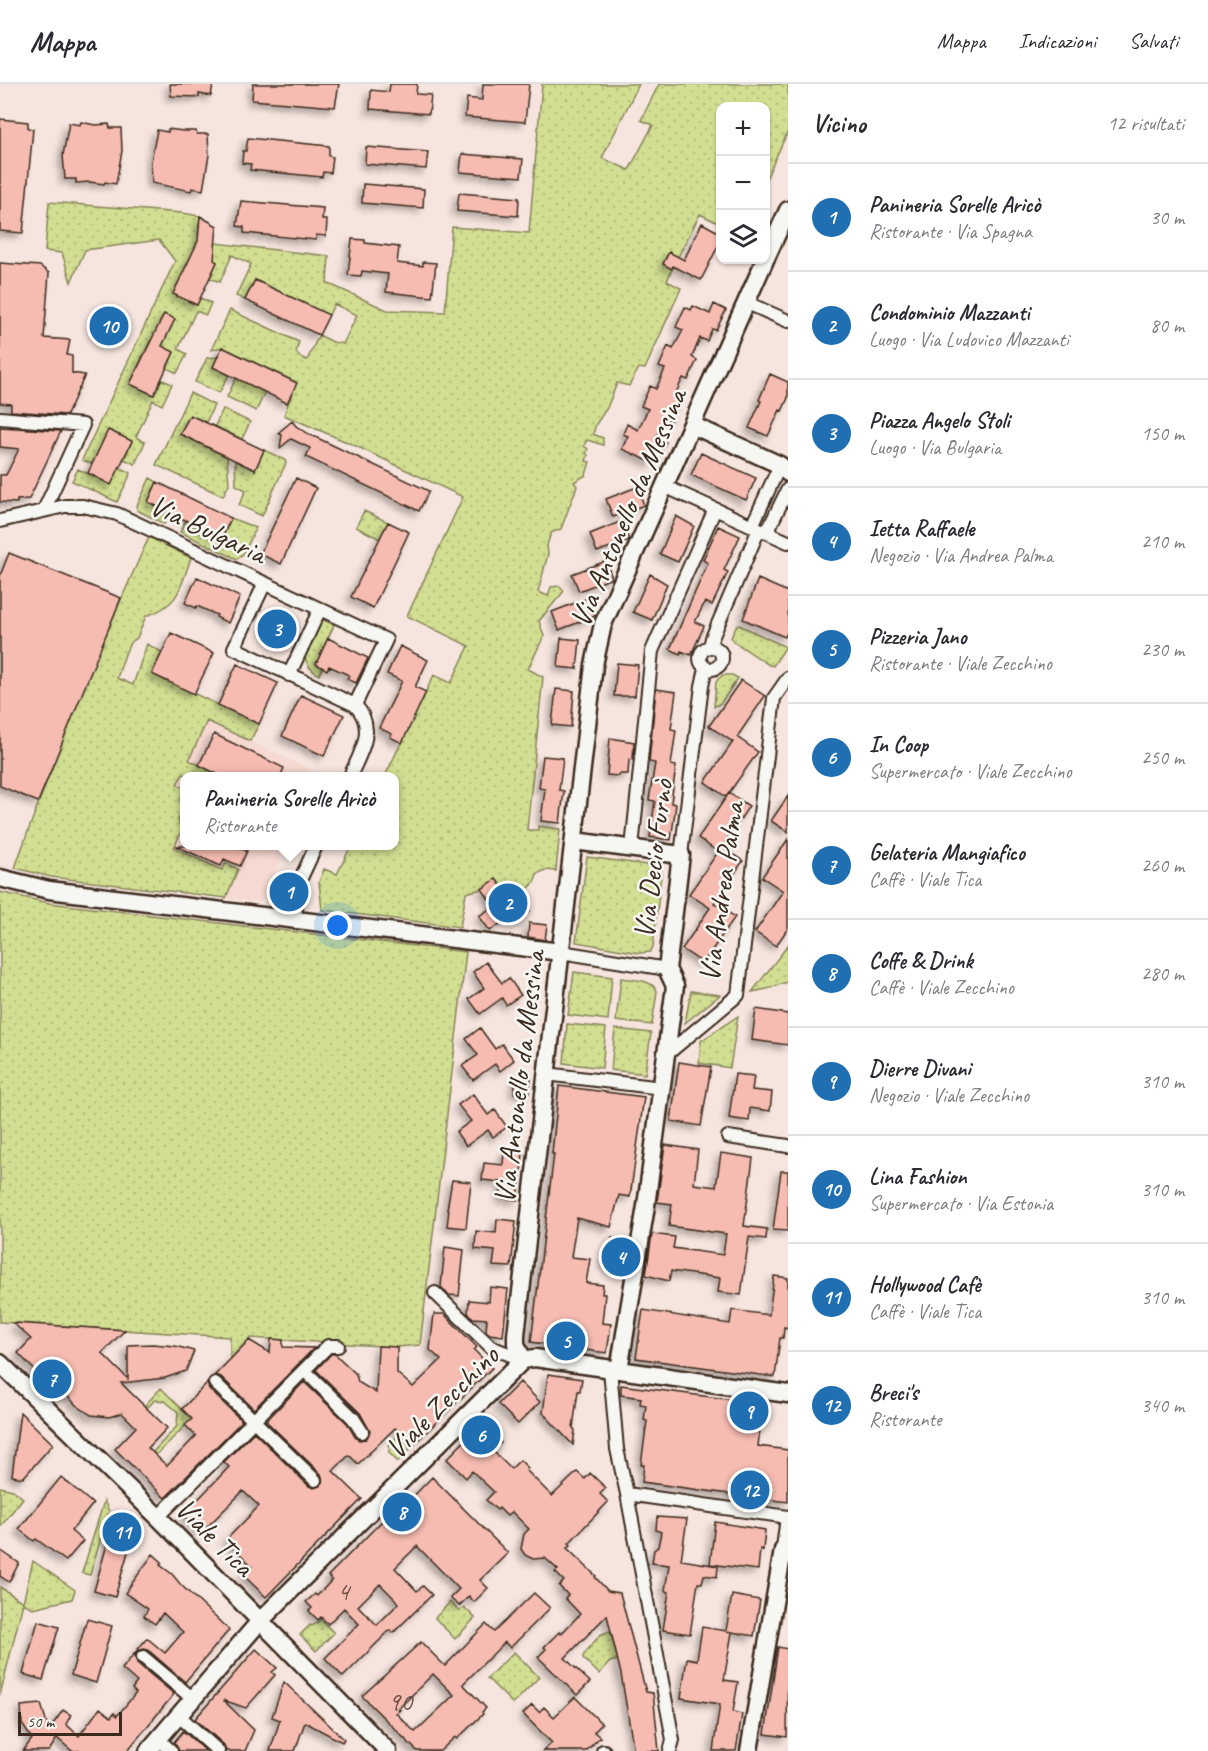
<!DOCTYPE html>
<html lang="it">
<meta charset="utf-8">
<style>
:root{--surface:#fff;--page:#f2f2f3;--text:#2b2b33;--muted:#7c7c81;--line:#e1e1e2;--accent:#1f6fb2}
body{margin:0;font-family:Caveat,sans-serif;background:var(--page);color:var(--text)}
.controls{position:absolute;right:18px;top:18px;display:grid;overflow:hidden;border-radius:12px;box-shadow:0 2px 4px #0004}
.controls button{width:54px;height:54px;display:grid;place-items:center;padding:0;border:0;border-bottom:2px solid var(--line);background:var(--surface);color:var(--text);font:30px sans-serif}
.scale{position:absolute;left:18px;bottom:15px;width:104px;box-sizing:border-box;padding-left:6px;border:3px solid #3b2a1e;border-top:0;font-size:16px;line-height:21px;white-space:nowrap;color:#3b2a1e;-webkit-text-stroke:4px #f6f6f2;paint-order:stroke}
.you{position:absolute;left:338px;top:842px;width:21px;height:21px;margin:-15px;border:4px solid #fff;border-radius:50%;background:#1a73e8;box-shadow:0 0 0 9px #1a73e833}
.badge{display:grid;place-items:center;width:39px;height:39px;border-radius:50%;background:var(--accent);color:#fff;font-size:20px;font-weight:700}
.pin{position:absolute;translate:-50% -50%;border:3px solid #fff;box-shadow:0 2px 6px #0006}
.popup{position:absolute;left:180px;top:688px;width:219px;height:78px;box-sizing:border-box;display:grid;place-content:center;border-radius:12px;background:var(--surface);filter:drop-shadow(0 2px 4px #0005);font-size:20px;white-space:nowrap;color:var(--muted)}
.popup b{font-size:22px;color:var(--text)}
.popup::after{content:'';position:absolute;left:50%;top:100%;margin-left:-12px;border:12px solid transparent;border-top-color:var(--surface)}
.list{margin:0;padding:0;list-style:none}
h2{display:flex;justify-content:space-between;align-items:center;height:78px;margin:0;padding:0 24px;font-size:26px}
h2 small{font-size:20px;font-weight:400;color:var(--muted)}
.list li{display:grid;grid-template-columns:39px 1fr auto;gap:18px;align-items:center;box-sizing:border-box;height:108px;padding:0 24px;border-top:2px solid var(--line)}
.list b{display:block;font-size:22px;white-space:nowrap}
.list p{margin:0;font-size:20px;white-space:nowrap;color:var(--muted)}
.list em{font-size:20px;font-style:normal;color:var(--muted)}
.icon{flex:none;width:33px;height:33px;fill:none;stroke:currentColor;stroke-width:2;stroke-linecap:round;stroke-linejoin:round}
.map{position:relative;flex:none;width:788px;height:1667px;overflow:hidden}
header{display:flex;align-items:center;gap:36px;box-sizing:border-box;height:84px;padding:0 30px;background:var(--surface);border-bottom:2px solid var(--line)}
header strong{font-size:28px}
nav{display:flex;gap:33px;margin-inline-start:auto;font-size:21px}
main{display:flex}
aside{flex:1;background:var(--surface)}
.map>svg:first-child{display:block}
.built{fill:#f6d9d0}
.green{fill:url(#green-dots);stroke:#868458;stroke-width:1.5}
.building{fill:#f7bcb1;stroke:#3b2a1e;stroke-width:1.5;fill-rule:evenodd;filter:url(#shadow)}
.lines{fill:none;stroke-linecap:round;stroke-linejoin:round}
.street-casing{stroke:#3b2a1e;stroke-width:16}
.secondary-casing{stroke:#3b2a1e;stroke-width:21}
.street{stroke:#f6f6f2;stroke-width:12}
.secondary{stroke:#f6f6f2;stroke-width:16}
.labels{text-anchor:middle;stroke-width:5;stroke-linejoin:round;paint-order:stroke}
.number-label{font-size:27px;fill:#6a4e43}
.street-label{font-size:30px;fill:#3b2a1e;stroke:#f6f6f2}
</style>
<header>
<strong>Mappa</strong>
<nav><a>Mappa</a><a>Indicazioni</a><a>Salvati</a></nav>
</header>
<main>
<div class="map">
<svg width="788" height="1667" viewBox="0 0 788 1667">
<defs>
<pattern id="green-dots" width="8" height="8" patternUnits="userSpaceOnUse" patternTransform="scale(1.5)"><rect width="8" height="8" fill="#d2df92"/><path d="M2 2h.1M6 6h.1" fill="none" stroke="#b5c07d" stroke-width="1.8" stroke-linecap="round"/></pattern>
<filter id="shadow"><feDropShadow dx="-4.5" dy="4.5" stdDeviation="3" flood-color="#0004"/></filter>
</defs>
<rect width="100%" height="100%" fill="#f6e5de"/>
<filter id="ink" filterUnits="userSpaceOnUse"><feTurbulence type="fractalNoise" baseFrequency=".0167" numOctaves="2"/><feDisplacementMap in="SourceGraphic" scale="12" xChannelSelector="R" yChannelSelector="G"/><feConvolveMatrix kernelMatrix="1 2 1 2 8 2 1 2 1" color-interpolation-filters="sRGB"/></filter>
<g filter="url(#ink)">
<path class="built" d="M207 637 320 690 319 692H184V762H287L260 818 128 803Z"/>
<path class="green" d="M542 0H639L602 74 629 86 653 41 641 36 659 0H788V47L766 95V22H720V140L700 130 678 173 668 169 663 180 672 185 667 197 681 204 645 285 639 284 629 302 617 299 607 324 596 340 593 350 603 354V361L587 356 584 362 588 365 586 369 588 371 586 377 590 378 586 391 574 398 577 402 561 445 551 449 547 461 548 470 538 508 548 512 551 503 560 502 564 507 539 537 544 552 528 585 543 593 527 746H538V742L560 745 556 787 545 786 537 790C534 804 523 808 512 816L496 795 482 805 466 809 460 843 322 826 319 798 324 785 337 790 351 762H394V692H385L434 591 451 599 469 562 407 532 463 413 356 362 284 331 296 298 222 263 211 266 230 226 299 258 296 268 300 273 307 276 319 251 333 258 343 260 357 231 334 220 329 231 255 196 245 216 236 212 251 180 232 171 220 198 210 194 217 178 194 167 173 210 196 221 200 214 211 219 206 231 196 227 178 265 187 270 177 289 167 284 174 268 150 257 130 300 153 311 161 295 172 300 162 321 153 316 136 353 145 358 135 380 124 375 132 357 109 346 92 380 82 376 175 177 159 156 85 166 71 198 62 169 45 167 49 118 182 129 200 132 198 151 215 159 329 172 327 199 387 226 445 228 452 143 529 149Z
M218 273 213 283 229 291 219 309 195 298 207 274Z
M236 294 265 308 256 327 227 313Z
M190 309 214 321 206 338 190 331 180 350 227 373 229 400 223 412 156 381Z
M223 325 250 338 242 355 215 342Z
M264 366 285 376 286 379 262 432 239 421 246 406 236 401 235 377 255 386Z
M119 383 131 389 117 418 72 397 78 385 111 400Z
M150 394 157 398 148 418 169 428 164 440 137 426V422Z
M364 427 388 438 380 455 356 443Z
M231 434 256 444 244 469 237 475 180 448 186 436 222 453Z
M149 453 191 474C180 504 180 521 146 532L137 554 130 559 125 570 117 594 133 601 147 560 162 568 152 590 168 598 171 593 180 603 259 640 250 657 207 637 189 676 221 692H189L183 690 177 700 184 704 180 717 183 724 178 736 182 746 174 764 222 786 226 779 238 785 226 814 51 793 15 784C54 672 100 561 149 453Z
M322 535 334 541 316 580 323 583 319 591C311 586 307 582 305 573Z
M739 541 784 562 785 564 773 582 769 581 733 557 731 554 736 542Z
M723 591H732L738 594 721 619 714 623 716 597Z
M587 773 662 783 653 863 650 868 639 869 576 858Z
M0 808 49 819 466 868 420 1261 397 1263 250 1254 230 1276V1253L0 1238Z
M788 861 787 898 767 905 752 908Z
M574 888 612 893 608 936 568 931Z
M621 894C633 896 651 895 657 907L652 941 616 937Z
M691 907 720 911 685 939Z
M738 932 730 984 699 979 701 957Z
M567 940 606 944 602 984 564 979Z
M615 945 651 949 645 990 611 986Z
M161 1304 192 1335 156 1371 153 1368 177 1342 178 1328 165 1317 155 1316 147 1324 145 1321Z
M401 1349 413 1361 398 1378 389 1369V1361Z
M0 1403 13 1406 23 1414 0 1443Z
M104 1417 109 1427 90 1491 82 1489Z
M33 1477 75 1506 72 1515 33 1524 23 1519 0 1611V1503L23 1518Z
M450 1518 459 1527 464 1523 475 1534 455 1555 435 1534Z
M321 1536 334 1549 316 1567 300 1551 310 1541 312 1542Z
M610 1547 618 1576 610 1578 599 1590 583 1574 584 1570 600 1551Z
M514 1568 539 1593 513 1620 487 1594Z"/>
<path class="building" d="M170 0H213L211 12 199 10V13L171 12Z
M253 0H339L335 23 252 16Z
M390 0H417L416 10 431 11 429 30 370 25 371 6 389 8Z
M483 0H529L525 38 465 33 467 14 482 16Z
M0 35 28 38V44L33 45 23 149 0 147Z
M81 38 95 41 109 40 110 44H121L122 67 116 100 105 98 104 100 90 98 76 99V95H65L63 71 69 39 80 41Z
M168 45 183 47H196L197 50H208L209 71 203 106 192 104 191 107 152 99 151 77 157 46 168 48Z
M248 54 329 62V72L333 73 331 89 323 88 322 93 250 86 251 80 242 79 243 67H246Z
M366 63 428 68 426 85 365 80Z
M462 70 523 75 521 93 460 88Z
M363 100 424 105 423 124 362 119Z
M459 109 519 114 518 132 457 127Z
M241 117 323 124 322 136H327L326 152 316 151V156L244 149V143L237 142Z
M200 132 217 142 214 176 217 178 197 221 173 210 198 157Z
M702 139 720 149V158L701 196 673 182 672 185 663 180 669 168 684 176Z
M352 155 365 156V159L399 163 397 179 423 182V178L436 179 432 213 386 208 388 190 362 187 361 192 348 191Z
M0 179 40 182 49 189 44 254 70 256 67 271 72 272V289L85 291 67 331 11 327V320L0 319Z
M255 196 329 231 319 251 245 216Z
M714 220 726 226 716 246 712 245 707 257 700 254 692 273 697 276 688 296 683 294 674 313 680 316 671 336 666 334 656 353 666 358 661 367 659 366 653 379 622 365 628 352 623 350 627 340 638 346 648 325 641 322 650 302 656 305 665 285 659 283 668 262 673 265 683 246 676 243 685 223 691 226 693 222 710 230Z
M164 230 175 235 162 262 174 268 154 311 130 300Z
M222 263 297 299 287 319 213 283Z
M770 290 788 298V314L782 327 780 326 768 352 749 344 761 317 759 316Z
M190 331 264 366 255 386 180 350Z
M292 337 296 342 307 349 429 407 419 427 306 373 310 364 291 355 280 364 282 351 278 349Z
M0 343 61 347 29 415 17 416V419L0 418V391H6L19 365 0 363Z
M108 346 132 357 111 401 88 389Z
M701 369 756 394 746 416 691 391Z
M296 394 316 404 281 480 260 470Z
M157 398 231 434 222 454 148 418Z
M637 403 644 421 613 433 606 415Z
M676 432 694 442 678 478 660 470Z
M622 437 629 456 597 468 590 450Z
M388 438 409 448 373 524 351 513Z
M718 442 740 452 724 486 728 488 712 521 705 518 695 538 704 542 691 571 681 567 680 570 670 565 708 479 703 476Z
M9 469 121 514 38 718 0 702V492Z
M606 477 612 494 579 507 572 490Z
M650 490 667 500 652 536 633 528Z
M197 493 240 513 228 539 216 533 217 531 197 522 196 524 185 519Z
M758 495 788 508V546L785 553 743 535Z
M588 514 595 532 559 546 552 528Z
M171 549 214 569 194 610 152 590Z
M328 554 368 574 356 599 347 595 349 591 329 582 327 586 316 580Z
M561 554 580 556 577 585 558 583Z
M400 562 428 576 415 603 426 608 402 659 390 653 392 650 379 644 402 597 387 590Z
M617 579 638 581 635 612H614Z
M237 580 278 599 259 640 218 621Z
M741 596 765 612 737 653 758 668 726 713 705 698 733 658 709 642Z
M556 605 574 607 571 643 552 641Z
M656 605 676 608 671 645 676 646 671 681 676 682 671 719 676 720 671 756 650 753 655 717 649 716 655 679 649 678Z
M301 611 344 631 324 672 282 652Z
M214 650 284 684 280 693H223L199 681Z
M610 654 634 658 633 676 629 675 628 690H619V692L607 691Z
M543 672 563 674 559 706 564 707 560 739 541 737 545 705 539 704Z
M729 709 749 722 722 763 743 777 714 819 735 833 703 879 682 865 710 824 689 810 718 768 698 754Z
M788 712V748L771 737Z
M788 755V844L776 862 755 848 783 807 762 793Z
M176 762H236L247 767 240 782 224 775 221 782Z
M496 795 512 816 518 811 530 827 516 837 512 831 490 847 479 832 494 822 482 805Z
M529 839 547 841 545 856 528 853Z
M486 878 502 899 509 894 521 911 506 921 502 914 480 930 469 915 484 904 473 888Z
M756 925 788 930V961L752 956Z
M480 944 495 965 502 960 514 976 500 987 495 980 473 996 462 982 478 971 466 955Z
M679 978 711 983 701 1042 671 1037Z
M735 990 754 992 752 1006 772 1008 770 1027 750 1024 749 1037 729 1034Z
M516 992 531 994 529 1010 514 1009Z
M559 1002 644 1013 630 1113 619 1111 611 1143 577 1134 571 1173 590 1175 586 1199 603 1201 602 1210H605L602 1239 611 1240 607 1269 531 1258 554 1070H552Z
M473 1010 488 1031 495 1026 507 1043 493 1053 488 1046 466 1062 456 1048 471 1037 458 1021Z
M665 1061 698 1066 694 1100 716 1103 721 1069 753 1074 744 1142 767 1145 766 1155 749 1153 741 1211 718 1208 720 1194 671 1187 669 1197 646 1191 652 1150 675 1153 673 1164 723 1171 726 1150 669 1142 672 1120 657 1118Z
M504 1067 523 1069 518 1116 500 1114 502 1098 482 1096 484 1079 503 1081Z
M781 1087H788V1147L773 1146Z
M452 1096 471 1098 466 1144 447 1142 449 1126H447Z
M497 1135 516 1137 511 1183 493 1182 495 1167 475 1165 476 1147 496 1149Z
M612 1154 629 1159 625 1185 605 1180Z
M445 1163 464 1166 459 1212 449 1211 441 1203Z
M774 1192 788 1194V1244L784 1243 783 1254H780L775 1293 636 1274 643 1226 730 1240 732 1226 769 1231Z
M490 1203 508 1205 503 1252 490 1250 486 1247 487 1235 473 1234 468 1229 469 1216 489 1218Z
M434 1230H444L477 1263 474 1266 492 1284 413 1361 395 1344 358 1380 349 1371 333 1387 362 1415 266 1513 243 1491 252 1482 226 1456 259 1422 243 1407 201 1449 183 1431 229 1383 224 1378 254 1348 309 1402 314 1404 320 1402 323 1397 321 1390 266 1337 304 1298 347 1339 355 1353 359 1356 366 1355 370 1347 360 1329 316 1286 331 1270H335L356 1290 358 1298 376 1309 378 1262 397 1263V1289L413 1303 441 1276 430 1266Z
M13 1239 125 1246 102 1269 128 1295V1261L153 1260 175 1262 194 1267 186 1287 165 1294 121 1299 167 1344 148 1364 167 1382 196 1352 185 1341 192 1335 182 1325 207 1299 209 1305 242 1337 165 1414 115 1365 136 1343 122 1329 109 1333 91 1331 76 1321 63 1307 59 1311 18 1269 31 1255Z
M271 1255 283 1256V1263L314 1264 254 1325 221 1293 215 1291 249 1256 270 1269Z
M548 1290 582 1295 580 1307H578L573 1344 575 1346 573 1361 543 1329Z
M520 1298 540 1318 518 1340 498 1320Z
M621 1301 763 1320 758 1362 788 1366V1418L642 1398 644 1381H641L647 1337 644 1336 646 1321 640 1320 641 1314 621 1311Z
M20 1328 53 1360 23 1394 12 1392Z
M481 1340 501 1359 493 1367 511 1385 520 1376 528 1384 526 1386 552 1412 577 1388 585 1395 590 1389 606 1404 600 1410 608 1418 569 1459 571 1461 567 1464 596 1492 595 1493 608 1507 620 1509 646 1608 653 1609 659 1667H634L621 1590 607 1531 565 1574 590 1598 577 1611 538 1573 546 1565 544 1563 559 1548 561 1550 580 1530 565 1514 568 1511 559 1502 564 1497 555 1488 558 1486 545 1474 533 1475 525 1471 521 1465 524 1450 529 1445 512 1428 507 1432 499 1424 497 1426 486 1416 494 1408 472 1387 466 1394 447 1375Z
M61 1393 93 1420 71 1447 83 1457 66 1477 36 1455 34 1457 19 1445Z
M432 1393 508 1469 480 1496 488 1504 474 1518 469 1512 459 1522 450 1514 459 1505 417 1462 395 1484 417 1507 423 1502 432 1511 393 1549 390 1546 343 1593 325 1574 359 1540 344 1524 328 1540 321 1533 318 1536 309 1527 312 1524 306 1518 315 1510 317 1512 332 1496 328 1492 377 1442 402 1418 405 1421ZM380 1500 399 1519 377 1541 358 1522Z
M657 1433 687 1435 681 1476 718 1482 717 1493 704 1491 702 1499H698L690 1550 663 1546 669 1508 665 1507 669 1481 652 1479 654 1466 658 1463 661 1448 656 1446Z
M715 1438 765 1446 763 1466 760 1465 758 1486 710 1480Z
M113 1439 132 1454 115 1513 94 1507Z
M0 1466 19 1479 9 1498 0 1492Z
M153 1470 162 1478 160 1481 172 1490 181 1501 229 1546 185 1598 148 1566 144 1565 137 1567 135 1572 137 1579 174 1610 127 1667H72L57 1654 49 1667H23L32 1655 22 1640 21 1622 41 1620 49 1646 63 1626 71 1631 66 1640 79 1652 100 1624 111 1633 114 1629 117 1632 136 1609 132 1605 137 1598 122 1585 147 1554 165 1569 183 1548 163 1529 155 1540 144 1532 148 1525 125 1509Z
M534 1509 550 1524 510 1564 505 1558 463 1600 486 1624 482 1628 483 1630 457 1655 455 1653 440 1667H417L362 1612 421 1558 445 1582 486 1540 494 1548ZM433 1590 454 1611 415 1648 396 1629 400 1626 398 1625Z
M732 1511 760 1516 754 1552 726 1547 732 1548 724 1596 738 1598 733 1628 742 1630 736 1667H713L720 1620 681 1614 687 1574 697 1576 702 1543 726 1547Z
M87 1535 112 1542 96 1599 71 1591Z
M38 1537 59 1543 43 1596 23 1590Z
M778 1563 788 1565 787 1653 765 1650Z
M256 1565 277 1584 272 1588 275 1591 246 1624 223 1616 254 1646 245 1667H226L224 1661 195 1635Z
M284 1598 344 1655 342 1658 305 1638 295 1667H270L280 1636 272 1633Z
M575 1613 602 1640 594 1648 600 1653 586 1667H543L552 1659 523 1630 532 1621 539 1628 544 1623 554 1633Z
M183 1647 206 1667H179L174 1658Z"/>
<g class="lines">
<defs>
<path id="street" d="M745 218 788 237
M0 334 83 341 44 426
M664 402 788 458
M0 437 65 422H83L117 430 386 556 355 621
M752 442 780 381
M767 448 788 405
M265 499 234 564 355 621C377 644 361 668 350 692
M710 563 712 554 759 445
M700 574a11 11 0 1 1 22 0a11 11 0 1 1-22 0Z
M289 591 320 525
M632 764 652 567 715 425
M681 771 702 602 706 584
M294 836 301 794 316 762
M561 868 667 885
M667 970 738 911 774 614 788 594
M546 990 662 1004
M728 1053 788 1062
M435 1209 491 1263 523 1276
M610 1285 617 1365 627 1410 673 1656 670 1667
M304 1286 353 1334 362 1348
M215 1299 315 1396
M627 1410 788 1433
M158 1433 328 1262H338
M783 1464 787 1433
M143 1573 192 1614
M178 1631 218 1667
M158 1655 171 1667
M603 1667H604"/>
<path id="secondary" d="M766 174 788 126
M692 341 780 381 788 389
M574 757 681 771 667 885 675 902 646 1122 619 1286
M0 794 49 806 561 868
M523 1276 516 1260V1251L594 581 603 540 765 176
M0 1279 158 1433 388 1667
M148 1667 260 1537 523 1276 535 1274 788 1310
M749 1667 783 1466 788 1458"/>
</defs>
<use href="#street" class="street-casing"/>
<use href="#secondary" class="secondary-casing"/>
<use href="#street" class="street"/>
<use href="#secondary" class="secondary"/>
</g>
</g>
<g class="labels">
<g class="number-label">
<text x="343" y="1516">4</text>
<text x="400" y="1626">90</text>
</g>
<g class="street-label">
<text transform="translate(628 424) rotate(-67)" y="10">Via Antonello da Messina</text>
<text transform="translate(208 445) rotate(25)" y="10">Via Bulgaria</text>
<text transform="translate(653 775) rotate(-83)" y="10">Via Decio Furnò</text>
<text transform="translate(721 808) rotate(-82)" y="10">Via Andrea Palma</text>
<text transform="translate(519 993) rotate(-83)" y="10">Via Antonello da Messina</text>
<text transform="translate(442 1318) rotate(-45)" y="10">Viale Zecchino</text>
<text transform="translate(215 1453) rotate(45)" y="10">Viale Tica</text>
</g>
</g>
</svg>
<div class="controls">
<button>+</button>
<button>−</button>
<button><svg class="icon" aria-label="layers" viewBox="0 0 24 24"><path d="M12 4l9 5-9 5-9-5zM3 14l9 5 9-5"/></svg></button>
</div>
<div class="scale">50 m</div>
<div class="you"></div>
<div class="pin badge" style="left:289px;top:808px">1</div>
<div class="popup"><b>Panineria Sorelle Aricò</b>Ristorante</div>
<div class="pin badge" style="left:508px;top:819px">2</div>
<div class="pin badge" style="left:277px;top:545px">3</div>
<div class="pin badge" style="left:621px;top:1173px">4</div>
<div class="pin badge" style="left:566px;top:1257px">5</div>
<div class="pin badge" style="left:481px;top:1351px">6</div>
<div class="pin badge" style="left:52px;top:1295px">7</div>
<div class="pin badge" style="left:402px;top:1428px">8</div>
<div class="pin badge" style="left:749px;top:1327px">9</div>
<div class="pin badge" style="left:109px;top:242px">10</div>
<div class="pin badge" style="left:122px;top:1448px">11</div>
<div class="pin badge" style="left:750px;top:1406px">12</div>
</div>
<aside>
<h2>Vicino<small>12 risultati</small></h2>
<ul class="list">
<li><span class="badge">1</span><div><b>Panineria Sorelle Aricò</b><p>Ristorante · Via Spagna</p></div><em>30 m</em></li>
<li><span class="badge">2</span><div><b>Condominio Mazzanti</b><p>Luogo · Via Ludovico Mazzanti</p></div><em>80 m</em></li>
<li><span class="badge">3</span><div><b>Piazza Angelo Stoli</b><p>Luogo · Via Bulgaria</p></div><em>150 m</em></li>
<li><span class="badge">4</span><div><b>Ietta Raffaele</b><p>Negozio · Via Andrea Palma</p></div><em>210 m</em></li>
<li><span class="badge">5</span><div><b>Pizzeria Jano</b><p>Ristorante · Viale Zecchino</p></div><em>230 m</em></li>
<li><span class="badge">6</span><div><b>In Coop</b><p>Supermercato · Viale Zecchino</p></div><em>250 m</em></li>
<li><span class="badge">7</span><div><b>Gelateria Mangiafico</b><p>Caffè · Viale Tica</p></div><em>260 m</em></li>
<li><span class="badge">8</span><div><b>Coffe &amp; Drink</b><p>Caffè · Viale Zecchino</p></div><em>280 m</em></li>
<li><span class="badge">9</span><div><b>Dierre Divani</b><p>Negozio · Viale Zecchino</p></div><em>310 m</em></li>
<li><span class="badge">10</span><div><b>Lina Fashion</b><p>Supermercato · Via Estonia</p></div><em>310 m</em></li>
<li><span class="badge">11</span><div><b>Hollywood Cafè</b><p>Caffè · Viale Tica</p></div><em>310 m</em></li>
<li><span class="badge">12</span><div><b>Breci's</b><p>Ristorante</p></div><em>340 m</em></li>
</ul>
</aside>
</main>
